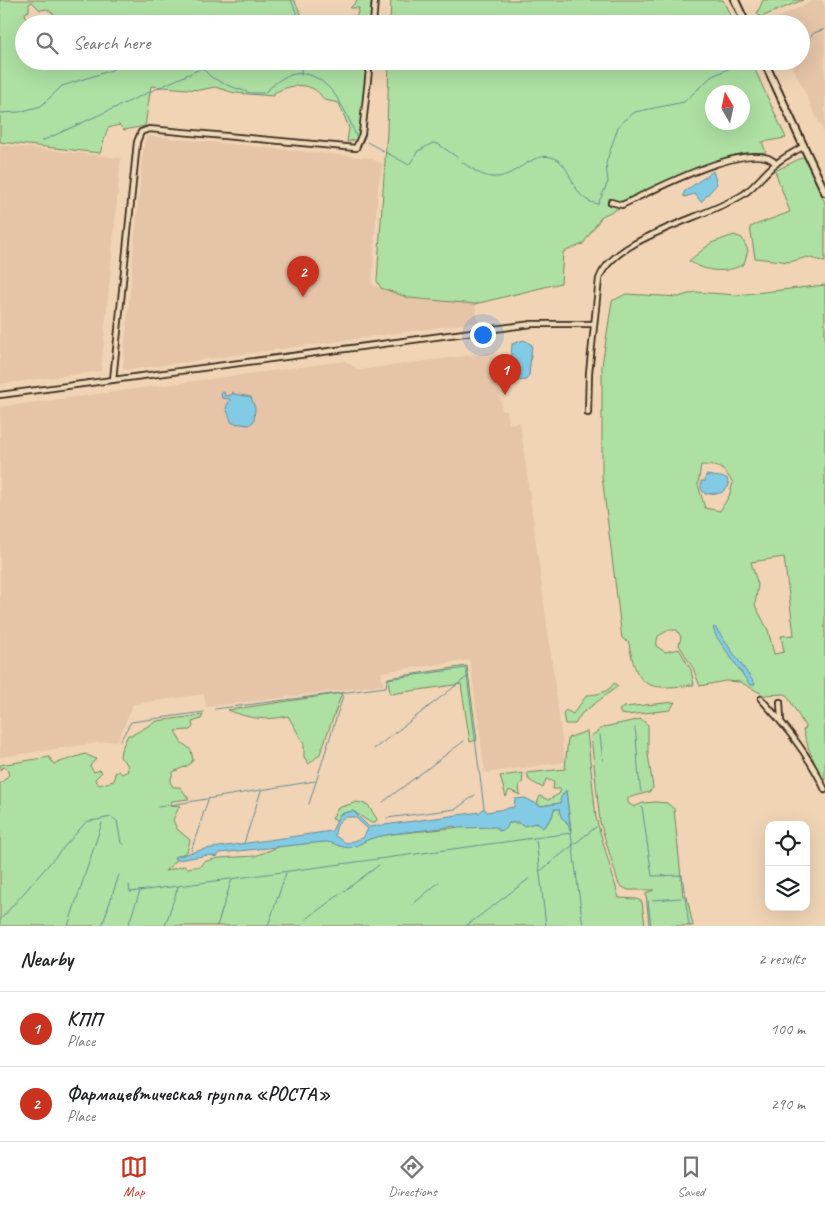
<!DOCTYPE html>
<meta charset="utf-8">
<style>
:root{--surface:#fff;--page:#f2f2f2;--text:#202124;--muted:#757577;--line:#e0e0e0;--accent:#c8321e}
body{margin:0;font-family:Caveat,sans-serif;background:var(--page);color:var(--text)}
.controls{position:absolute;right:15px;bottom:15px;display:grid;overflow:hidden;border-radius:10px;box-shadow:0 5px 20px #0002}
.controls button{width:45px;height:45px;display:grid;place-items:center;padding:0;border:0;border-bottom:1px solid var(--line);background:var(--surface);color:var(--text);font:25px sans-serif}
.compass{position:absolute;left:705px;top:85px;width:45px;height:45px;border-radius:50%;background:var(--surface);box-shadow:0 5px 20px #0002;rotate:351deg}
.you{position:absolute;left:482px;top:334px;width:18px;height:18px;margin:-12px;border:4px solid #fff;border-radius:50%;background:#1a73e8;box-shadow:0 0 0 8px #1a73e833}
.badge{display:grid;place-items:center;width:32px;height:32px;border-radius:50%;background:var(--accent);color:#fff;font-size:16px;font-weight:700}
.pin{position:absolute;translate:-50% -41px;filter:drop-shadow(0 1px 2px #0008)}
.pin::after{content:'';position:absolute;top:26px;width:18px;height:15px;background:inherit;clip-path:polygon(0 0,100% 0,50% 100%)}
.list{margin:0;padding:0;list-style:none}
h2{display:flex;justify-content:space-between;align-items:center;height:65px;margin:0;padding:0 20px;font-size:21px}
h2 small{font-size:16px;font-weight:400;color:var(--muted)}
.list li{display:grid;grid-template-columns:32px 1fr auto;gap:15px;align-items:center;box-sizing:border-box;height:75px;padding:0 20px;border-top:1px solid var(--line)}
.list b{display:block;font-size:19px;white-space:nowrap}
.list p{margin:0;font-size:16px;white-space:nowrap;color:var(--muted)}
.list em{font-size:16px;font-style:normal;color:var(--muted)}
.icon{flex:none;width:28px;height:28px;fill:none;stroke:currentColor;stroke-width:2;stroke-linecap:round;stroke-linejoin:round}
.map{position:relative;flex:none;width:825px;height:926px;overflow:hidden}
.search{position:absolute;background:var(--surface);box-shadow:0 5px 20px #0002;left:15px;right:15px;top:15px;height:55px;display:flex;align-items:center;gap:12px;box-sizing:border-box;padding:0 18px;border-radius:28px;color:var(--muted);font-size:19px}
.sheet{height:215px;background:var(--surface)}
nav{display:flex;justify-content:space-around;align-items:center;box-sizing:border-box;height:70px;border-top:1px solid var(--line);background:var(--surface);font-size:14px;color:var(--muted)}
nav a{display:grid;justify-items:center;gap:2px}
nav .on{color:var(--accent)}
.map>svg:first-child{display:block}
.built{fill:#e5c4a8}
.green{fill:#ade0a2;stroke:#748560;fill-rule:evenodd}
.water{fill:#83cbe4;stroke:#668b95;fill-rule:evenodd}
.lines{fill:none;stroke-linecap:round;stroke-linejoin:round}
.stream{stroke:#668b95;stroke-width:1}
.minor-casing{stroke:#3b2a1e;stroke-width:8}
.secondary-casing{stroke:#3b2a1e;stroke-width:10}
.minor{stroke:#eed9b8;stroke-width:4.5}
.secondary{stroke:#eed9b8;stroke-width:6}
</style>
<div class="map">
<svg width="825" height="926" viewBox="0 0 825 926">
<rect width="100%" height="100%" fill="#f0d4b5"/>
<filter id="ink" filterUnits="userSpaceOnUse"><feTurbulence type="fractalNoise" baseFrequency=".02" numOctaves="2"/><feDisplacementMap in="SourceGraphic" scale="10" xChannelSelector="R" yChannelSelector="G"/><feConvolveMatrix kernelMatrix="1 2 1 2 8 2 1 2 1" color-interpolation-filters="sRGB"/></filter>
<g filter="url(#ink)">
<path class="built" d="M815 0H822L825 7V135L790 61H801V24H772L771 21Z
M148 136 370 158 383 164 378 187 372 285 409 298 475 304 478 322 127 370 123 367 142 161 145 139Z
M0 145 121 158 101 371 0 384Z
M495 352 502 411H507L509 424 520 422 565 762 485 773 470 660 381 672 383 685 206 707 204 694 133 704 118 740 0 757V407L345 361 359 370Z"/>
<path class="green" d="M0 0H294L306 24H57L55 15 47 9 40 10 32 2 29 4V11L25 13 27 24H24V61H330L335 63 367 61 361 128 357 139 347 142 349 128 339 103 324 100C313 80 291 84 274 93V96L235 93 215 87 200 90 151 86 145 126 124 130 119 125 108 128 100 153 0 142Z
M358 0H371L370 24H355L352 17 357 15 359 8H350Z
M391 0H723L734 24H390Z
M763 0H803L761 17 757 14Z
M389 61H751L786 138 762 142 766 152 721 162 602 216 583 244 563 252 561 283 475 304 409 298 381 288 377 281 387 131ZM712 92H742V122H712Z
M805 156 825 203V262L807 257 790 262 755 258 750 227 790 212 775 171Z
M734 235 742 238 748 250 744 264C726 274 706 272 689 261L711 243Z
M825 285V785L809 750 803 730 806 728 786 694 764 695 740 682 725 681 700 686 693 668 679 645 681 637 677 630H669L658 636 656 646 665 652 679 649 691 670 694 685C650 689 637 692 629 643L622 638 602 476V366L612 301 626 294 679 297 695 292 737 295ZM701 465C720 466 722 466 733 483L729 496 720 511 705 508 698 485ZM784 557 794 635 781 636 784 652 774 654 768 630 755 605 758 585 751 562Z
M467 666 477 740 470 742 461 684 390 694 388 678Z
M614 683 618 686 581 714 575 724H565L563 713 566 710 573 714 587 695C597 695 609 692 614 683Z
M342 693 320 754 309 764 304 757V744L288 716C265 721 250 719 228 710Z
M675 702 670 710 627 715 621 714 619 710 624 707Z
M203 715 201 719 192 722 193 727 190 730 175 731 181 742 191 750 193 760 189 765 173 772 170 782 173 787H180L189 799 172 801 170 806 180 805 173 820 177 829 190 840 187 852 174 858 177 860 165 871 184 866 187 868 201 866 203 862 219 858 255 856 281 846 333 841C351 854 359 840 379 836 397 833 413 832 432 830 469 827 508 819 546 825L552 817 554 809H559L571 830 566 791 560 803 541 806 537 804 540 796 548 800 559 794 561 789H553L554 782 546 779 543 788 529 780 527 773 565 769 568 738 587 731 596 818 619 898 637 899 642 902 645 926H0V784L9 775 7 769 3 767 0 770V765L49 757 54 764 85 754 96 759 90 766 94 772 100 770 102 772 95 779 99 785 114 781 115 773 119 771 122 774 128 771 127 764 120 757 121 750 128 735H132L157 721Z
M641 719 648 725V754L653 788 649 792 628 798V803L634 807 643 803 655 802 667 803 674 809 683 896 687 897 693 926H649L646 893 654 890H628L619 885 600 822 591 736 604 727Z
M523 773 522 783 519 785 520 795 509 790 506 797 500 776Z
M357 802 368 805 377 819 375 823H371L353 811 340 814 337 820 332 819 338 808Z"/>
<path class="water" d="M713 171 717 184 701 202 695 194 684 197V192Z
M524 340 532 345 529 375 526 380 516 381 510 373 512 344Z
M224 392 225 396 232 395 233 392 234 394 251 397 255 408 254 421 249 425 232 423 226 408 230 399 222 398 221 393Z
M706 475 727 478 729 486 721 493 705 494 701 489V481H705Z
M715 627 755 684 753 685H750L716 636 713 628Z
M566 790 571 833 567 822 561 817 559 809H554L552 817 543 828 537 823 523 826 517 822 509 823 506 829 499 831 496 827 458 828 454 826C427 831 400 831 373 838 365 840 360 845 352 847 342 850 334 841 323 842L220 853 217 857 209 855 177 860 174 857 205 849 332 831 340 814 353 811 369 827 480 812 484 808 487 812 514 807 515 799 525 798 541 806 560 803 561 797ZM345 817H355L368 829 363 838 346 843 335 836C335 828 338 821 345 817Z"/>
<g class="lines">
<path class="stream" d="M291 0 301 24
M801 39H808L814 33 825 29
M174 61 202 68 211 77 227 85 250 93H264C273 86 279 78 290 75 326 65 346 110 356 136
M301 61V75
M0 113 19 112 41 106 62 86 112 70 123 61
M42 141 200 69
M367 142 409 165 418 151 433 143 438 144 457 157
M462 162C471 168 482 177 493 177 514 179 531 152 551 157 575 163 568 199 598 204L608 182 606 163 618 127 624 120 635 112 684 102 712 76 747 61
M215 709 386 687 387 679 466 668 484 808
M635 728C638 750 637 771 641 792
M600 735 603 761
M120 741 131 722 204 712
M374 749 467 677
M383 802 464 741
M309 804 344 693
M158 807 315 781
M642 807 652 876 682 875 689 926
M387 818 456 809 475 795
M536 840 546 926
M244 843 261 791
M191 851 208 800
M540 871 596 827
M129 885 130 892 178 886 571 833 583 926
M653 900 681 898
M648 901 651 926
M412 905 439 882
M0 920 86 822 111 817 117 821 121 843 124 844
M305 920 379 865
M68 926 102 823
M102 926 119 875
M128 926 140 891
M165 926 178 887
M217 926 232 879
M268 926 286 873
M466 926 530 878"/>
<defs>
<path id="minor" d="M373 24 375 0
M611 202 622 205C648 193 756 135 776 164
M113 380 137 142 141 132 149 129 356 148 362 134 370 61
M0 395 532 324H594
M588 413 589 373 599 279C613 237 707 218 744 194 755 186 762 176 772 167 781 158 793 153 804 146
M761 699C786 726 810 757 825 790
M780 702 781 720"/>
<path id="secondary" d="M735 0 746 24
M764 61 825 192"/>
</defs>
<use href="#minor" class="minor-casing"/>
<use href="#secondary" class="secondary-casing"/>
<use href="#minor" class="minor"/>
<use href="#secondary" class="secondary"/>
</g>
</g>
</svg>
<div class="controls">
<button><svg class="icon" aria-label="locate" viewBox="0 0 24 24"><circle cx="12" cy="12" r="6"/><path d="M12 2v4M12 18v4M2 12h4M18 12h4"/></svg></button>
<button><svg class="icon" aria-label="layers" viewBox="0 0 24 24"><path d="M12 4l9 5-9 5-9-5zM3 14l9 5 9-5"/></svg></button>
</div>
<svg class="compass" viewBox="-18 -18 36 36"><path d="M0-13l5 13h-10z" fill="#e53935"/><path d="M0 13l5-13h-10z" fill="#757577"/></svg>
<div class="you"></div>
<div class="pin badge" style="left:505px;top:395px">1</div>
<div class="pin badge" style="left:303px;top:297px">2</div>
<div class="search"><svg class="icon" aria-label="search" viewBox="0 0 24 24"><circle cx="10" cy="10" r="6"/><path d="M15 15l6 6"/></svg>Search here</div>
</div>
<section class="sheet">
<h2>Nearby<small>2 results</small></h2>
<ul class="list">
<li><span class="badge">1</span><div><b>КПП</b><p>Place</p></div><em>100 m</em></li>
<li><span class="badge">2</span><div><b>Фармацевтическая группа «РОСТА»</b><p>Place</p></div><em>290 m</em></li>
</ul>
</section>
<nav>
<a class="on"><svg class="icon" aria-label="map" viewBox="0 0 24 24"><path d="M3 6l6-2 6 2 6-2v14l-6 2-6-2-6 2zM9 4v14M15 6v14"/></svg>Map</a>
<a><svg class="icon" aria-label="directions" viewBox="0 0 24 24"><path d="M12 3l9 9-9 9-9-9zM9 14v-3h6M13 9l2 2-2 2"/></svg>Directions</a>
<a><svg class="icon" aria-label="saved" viewBox="0 0 24 24"><path d="M7 4h10v16l-5-4-5 4z"/></svg>Saved</a>
</nav>
